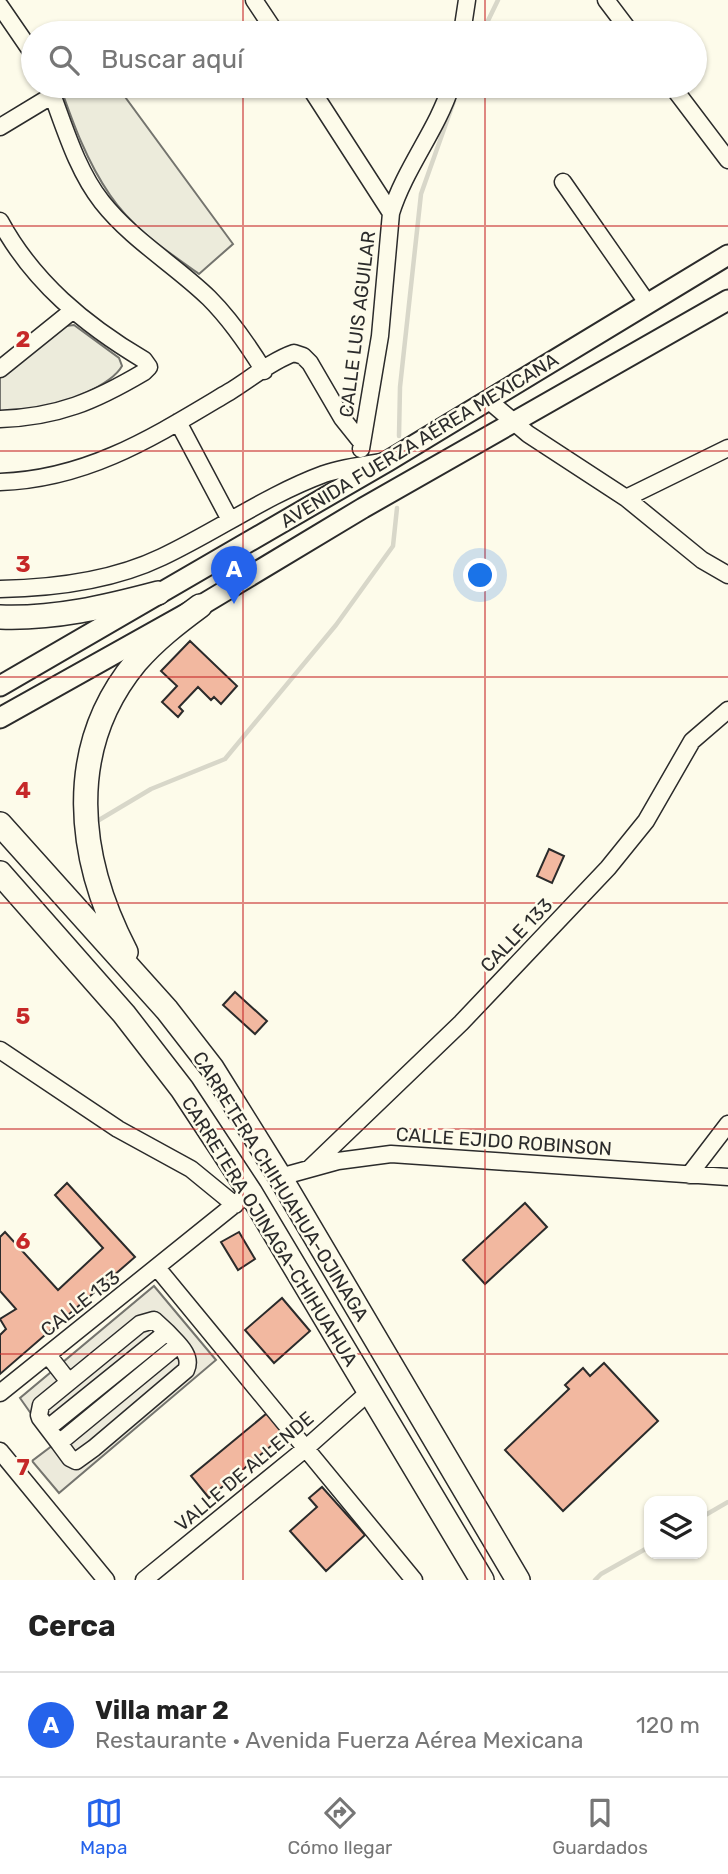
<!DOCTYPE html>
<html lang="es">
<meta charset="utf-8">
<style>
:root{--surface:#fff;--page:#f2f2f2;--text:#222;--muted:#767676;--line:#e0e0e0;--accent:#2563eb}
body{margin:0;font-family:Rubik,sans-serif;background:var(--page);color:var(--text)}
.controls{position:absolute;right:21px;bottom:21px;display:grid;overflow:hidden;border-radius:14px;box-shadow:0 2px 5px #0004}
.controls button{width:63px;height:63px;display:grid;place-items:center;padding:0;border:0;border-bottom:2px solid var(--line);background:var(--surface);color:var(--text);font:35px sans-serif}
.you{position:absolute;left:481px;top:576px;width:24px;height:24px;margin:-18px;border:5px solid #fff;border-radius:50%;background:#1a73e8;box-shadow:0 0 0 10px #1a73e833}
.badge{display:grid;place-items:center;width:46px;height:46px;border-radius:50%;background:var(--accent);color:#fff;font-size:23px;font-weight:700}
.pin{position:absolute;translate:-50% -58px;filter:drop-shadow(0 2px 4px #0008)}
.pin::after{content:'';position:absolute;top:37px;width:24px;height:21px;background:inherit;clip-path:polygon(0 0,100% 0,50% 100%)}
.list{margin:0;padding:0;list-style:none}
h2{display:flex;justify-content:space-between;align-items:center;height:91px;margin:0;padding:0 28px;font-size:30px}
h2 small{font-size:23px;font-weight:400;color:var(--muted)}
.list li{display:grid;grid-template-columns:46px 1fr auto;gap:21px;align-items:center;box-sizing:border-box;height:105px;padding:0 28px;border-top:2px solid var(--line)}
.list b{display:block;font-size:26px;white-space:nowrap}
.list p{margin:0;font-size:23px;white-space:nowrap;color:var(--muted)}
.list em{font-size:23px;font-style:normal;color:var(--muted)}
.icon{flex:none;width:38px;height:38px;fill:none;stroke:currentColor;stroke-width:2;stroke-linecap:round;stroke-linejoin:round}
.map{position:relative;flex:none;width:728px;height:1580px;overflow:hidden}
.search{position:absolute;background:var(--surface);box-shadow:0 2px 5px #0004;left:21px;right:21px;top:21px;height:77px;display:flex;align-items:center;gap:18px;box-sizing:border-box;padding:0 24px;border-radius:38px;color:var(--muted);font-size:26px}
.sheet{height:196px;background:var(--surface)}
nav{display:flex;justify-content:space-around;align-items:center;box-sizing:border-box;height:98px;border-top:2px solid var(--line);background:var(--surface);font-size:19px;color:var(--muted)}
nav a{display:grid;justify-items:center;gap:4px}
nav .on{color:var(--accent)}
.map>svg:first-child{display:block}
.green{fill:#ecebdb;stroke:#74746e;stroke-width:2}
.parking{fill:#eceadb;stroke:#74746e;stroke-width:2}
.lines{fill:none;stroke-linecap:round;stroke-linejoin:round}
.stream{stroke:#d8d7c9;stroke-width:4.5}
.building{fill:#f2b8a0;stroke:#2b2b2b;stroke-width:2}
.minor-casing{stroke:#2b2b2b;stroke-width:19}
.major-casing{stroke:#2b2b2b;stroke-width:23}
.highway-casing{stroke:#2b2b2b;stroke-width:26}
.minor{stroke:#fdfbea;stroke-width:16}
.major{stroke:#fdfbea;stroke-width:19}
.highway{stroke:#fdfbea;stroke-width:23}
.grid{fill:none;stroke:#c62828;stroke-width:2;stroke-opacity:0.55}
.labels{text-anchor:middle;stroke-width:5;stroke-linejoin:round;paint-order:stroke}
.street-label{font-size:19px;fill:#2b2b2b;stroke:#fdfbea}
.grid-label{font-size:23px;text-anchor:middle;font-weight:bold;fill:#c62828;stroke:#fdfbea;stroke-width:5;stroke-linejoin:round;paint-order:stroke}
</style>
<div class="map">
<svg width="728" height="1580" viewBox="0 0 728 1580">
<rect width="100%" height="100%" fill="#fdfbea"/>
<path class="green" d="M60 86H117L233 244 199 274C167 251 132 228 110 195 87 162 73 123 60 86Z
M74 325 119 358 122 366C111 386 61 405 39 409 27 412 13 412 0 411V375L66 326Z"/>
<path class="parking" d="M154 1286 216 1360 59 1493 32 1461 53 1445 20 1398Z"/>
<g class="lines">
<path class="stream" d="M482 33 498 0
M399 436 400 387 421 194 454 101
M94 823 151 789 225 759 336 625 393 546 397 508
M702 1517 728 1502
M595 1580 601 1574 649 1547"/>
</g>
<path class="building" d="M190 641 237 686 221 704 214 697 211 700 198 687 179 707 183 711 178 717 162 702 177 686 161 671Z
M549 849 564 856 552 883 537 876Z
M235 992 267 1021 255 1034 223 1005Z
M67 1183 135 1257 0 1374V1335L6 1329 0 1319 16 1309 0 1291V1237L5 1232 58 1290 103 1248 55 1195Z
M525 1203 547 1227 485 1284 463 1260Z
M239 1232 255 1259 238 1270 221 1242Z
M282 1298 310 1331 274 1363 245 1330Z
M604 1363 658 1421 563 1511 505 1450 569 1389 565 1385 583 1368 590 1376Z
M272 1409 290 1430 209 1498 191 1476Z
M322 1487 365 1535 326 1571 290 1531 317 1507 309 1498Z"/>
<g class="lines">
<defs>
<path id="minor" d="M254 0 276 33
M606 0 631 33
M0 6 33 54
M462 33 467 0
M49 86C64 125 76 169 102 202 132 240 175 265 209 298 231 320 248 345 264 371
M309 86 391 213 380 336 361 449
M672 86 728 160
M0 127 53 95
M563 182 648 304
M391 213C405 168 437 130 451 86
M0 221C33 282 85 325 144 360L149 367 144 372C95 401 58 417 0 419
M0 369 72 311
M488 400 528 434 626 498 702 560 728 575
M178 422 230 520
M0 482C89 479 155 436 229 392 249 380 271 361 294 353L303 356 310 363 342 418 362 443
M626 498 728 448
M0 589C54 588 112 581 162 557 217 531 267 495 324 474 342 468 363 465 382 462
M0 1050 118 1129 191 1169 235 1205
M309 1169 461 1023 608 868 646 821 692 741 728 710
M689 1175 728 1124
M280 1177 338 1161 391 1154 728 1177
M158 1269 414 1580
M167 1332C177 1343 193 1355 186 1370L94 1448 76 1461 70 1458 59 1443 178 1345
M48 1355 69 1382
M0 1393 250 1192
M48 1428 167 1332 154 1320 140 1324 41 1405 39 1415 40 1418 59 1443
M0 1451 106 1580
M144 1580 305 1449 369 1392"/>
<path id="major" d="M0 686 388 461 728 255
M0 718 200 606 363 508 728 300"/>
<path id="highway" d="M0 617C55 619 105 607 158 593
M0 824 167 1010 212 1068 280 1177 518 1580
M0 873 124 1014 182 1089 250 1192 482 1580
M126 952C77 858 64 749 136 662 155 640 177 623 200 606"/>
</defs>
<use href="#minor" class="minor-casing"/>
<use href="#major" class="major-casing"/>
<use href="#highway" class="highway-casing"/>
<use href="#minor" class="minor"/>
<use href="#major" class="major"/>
<use href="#highway" class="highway"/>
</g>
<path class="grid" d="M243 0V33M485 0V33M243 86V1580M485 86V1580M0 226H728M0 451H728M0 677H728M0 903H728M0 1129H728M0 1354H728"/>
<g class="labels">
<g class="street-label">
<text transform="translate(357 324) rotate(-83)" y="7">CALLE LUIS AGUILAR</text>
<text transform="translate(419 440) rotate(-31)" y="7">AVENIDA FUERZA AÉREA MEXICANA</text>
<text transform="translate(516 935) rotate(-46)" y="7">CALLE 133</text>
<text transform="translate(504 1141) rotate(4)" y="7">CALLE EJIDO ROBINSON</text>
<text transform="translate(281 1186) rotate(58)" y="7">CARRETERA CHIHUAHUA-OJINAGA</text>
<text transform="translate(270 1231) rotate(58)" y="7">CARRETERA OJINAGA-CHIHUAHUA</text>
<text transform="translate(80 1303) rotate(-38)" y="7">CALLE 133</text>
<text transform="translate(244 1471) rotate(-40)" y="7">VALLE DE ALLENDE</text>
</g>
</g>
<g class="grid-label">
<text x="23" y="347">2</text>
<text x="23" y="572">3</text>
<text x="23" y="798">4</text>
<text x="23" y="1024">5</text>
<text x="23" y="1249">6</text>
<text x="23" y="1475">7</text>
</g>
</svg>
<div class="controls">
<button><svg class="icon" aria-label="layers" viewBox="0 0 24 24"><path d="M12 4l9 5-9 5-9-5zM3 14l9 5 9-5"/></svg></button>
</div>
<div class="you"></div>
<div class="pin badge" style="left:234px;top:604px">A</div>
<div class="search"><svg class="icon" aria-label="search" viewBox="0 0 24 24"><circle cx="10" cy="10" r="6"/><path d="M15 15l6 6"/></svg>Buscar aquí</div>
</div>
<section class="sheet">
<h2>Cerca<small></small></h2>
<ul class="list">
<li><span class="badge">A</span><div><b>Villa mar 2</b><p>Restaurante · Avenida Fuerza Aérea Mexicana</p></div><em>120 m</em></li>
</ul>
</section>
<nav>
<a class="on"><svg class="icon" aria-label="map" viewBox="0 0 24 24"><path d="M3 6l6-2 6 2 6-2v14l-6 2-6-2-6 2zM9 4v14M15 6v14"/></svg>Mapa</a>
<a><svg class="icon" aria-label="directions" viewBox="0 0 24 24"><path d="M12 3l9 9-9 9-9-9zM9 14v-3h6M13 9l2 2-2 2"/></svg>Cómo llegar</a>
<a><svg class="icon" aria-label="saved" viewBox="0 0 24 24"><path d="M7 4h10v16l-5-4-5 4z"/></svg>Guardados</a>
</nav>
